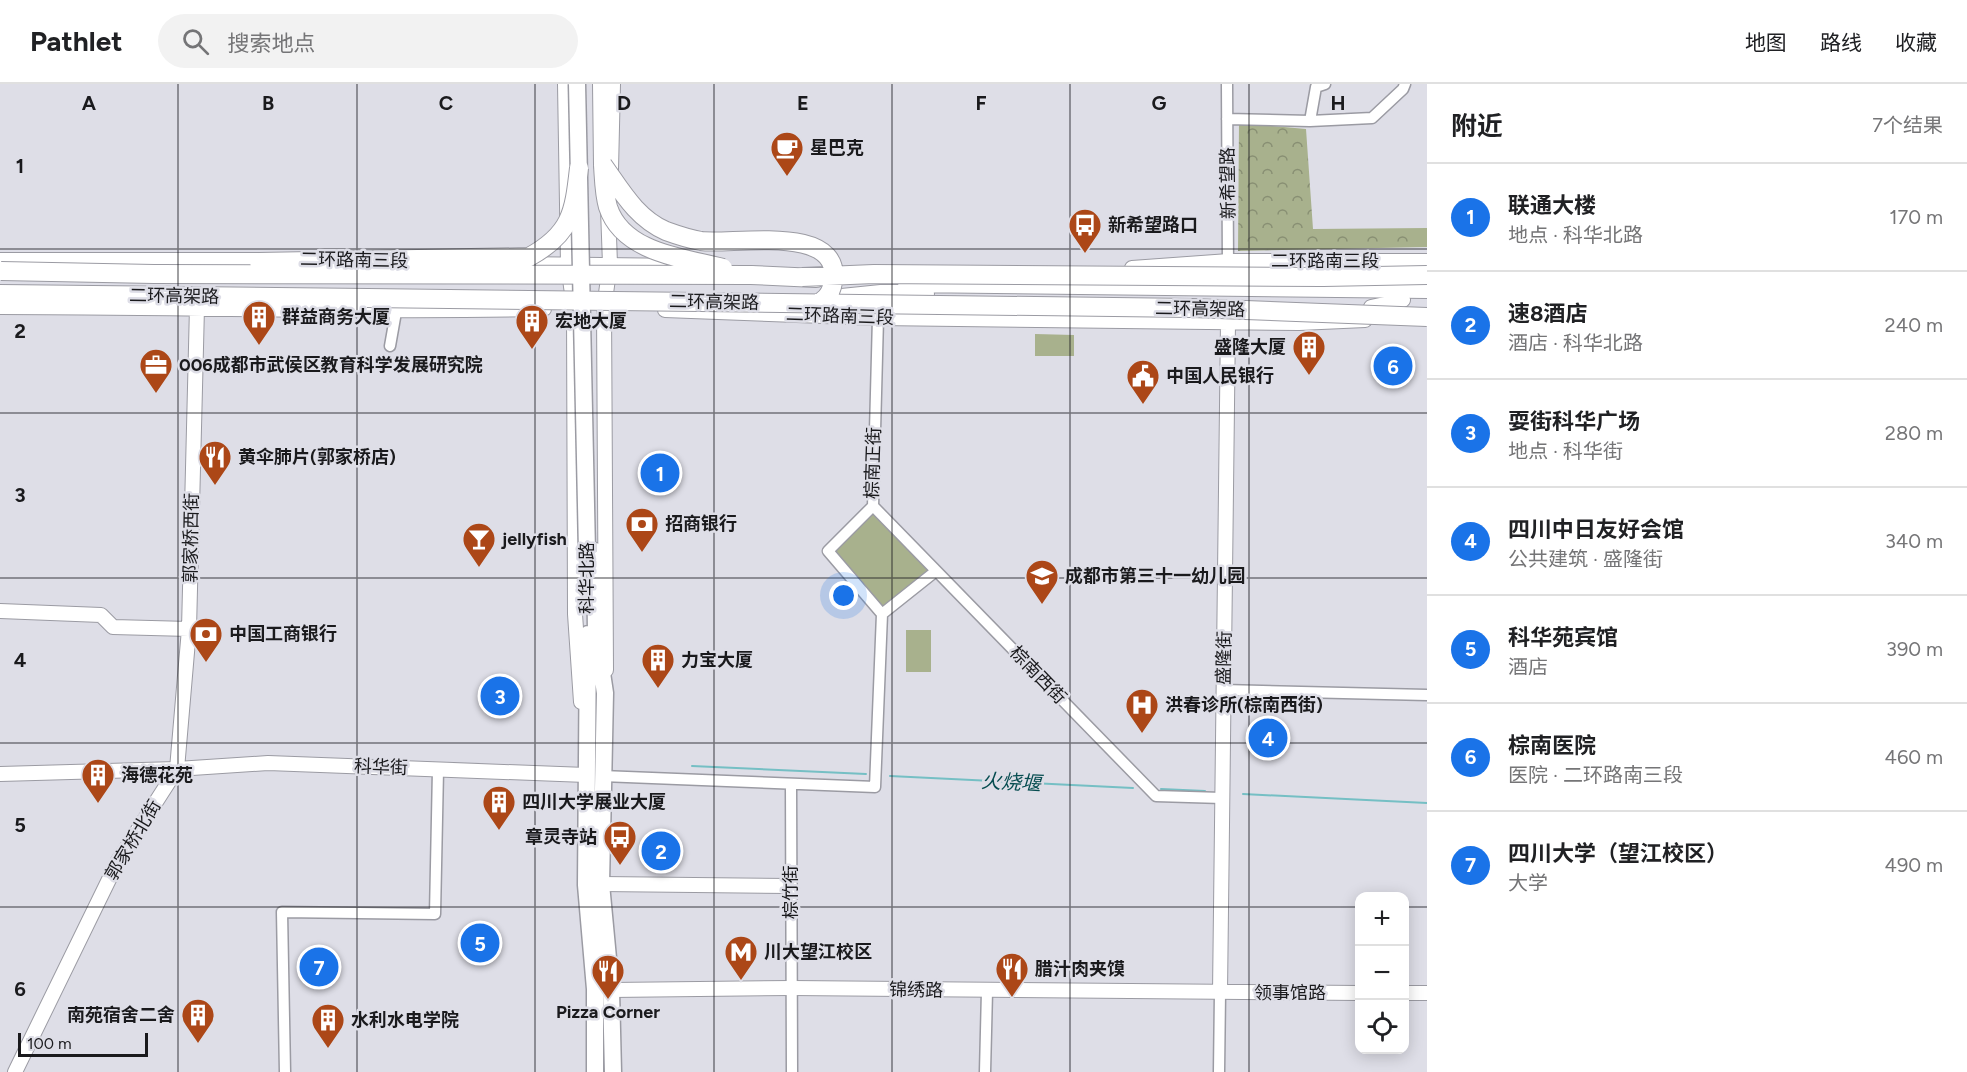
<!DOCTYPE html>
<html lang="zh">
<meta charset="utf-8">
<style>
:root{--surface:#fff;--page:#f2f2f2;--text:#202124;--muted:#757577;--line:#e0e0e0;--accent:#1a73e8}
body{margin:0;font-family:Figtree,"Noto Sans SC",sans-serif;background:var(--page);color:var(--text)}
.controls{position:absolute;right:18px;bottom:18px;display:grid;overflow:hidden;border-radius:12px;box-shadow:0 3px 15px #0003}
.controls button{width:54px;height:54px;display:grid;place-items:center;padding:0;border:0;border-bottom:2px solid var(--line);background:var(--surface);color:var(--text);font:30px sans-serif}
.scale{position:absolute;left:18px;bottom:15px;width:130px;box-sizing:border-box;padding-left:6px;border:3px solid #1a1a1d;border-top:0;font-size:16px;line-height:21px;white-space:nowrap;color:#1a1a1d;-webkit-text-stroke:4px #dedee7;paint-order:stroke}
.you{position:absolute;left:844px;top:512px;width:21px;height:21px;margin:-15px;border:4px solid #fff;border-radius:50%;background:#1a73e8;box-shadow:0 0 0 9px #1a73e833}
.badge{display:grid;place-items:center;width:39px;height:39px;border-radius:50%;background:var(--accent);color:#fff;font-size:20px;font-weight:700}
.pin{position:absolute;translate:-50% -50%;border:3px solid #fff;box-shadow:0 2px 6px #0006}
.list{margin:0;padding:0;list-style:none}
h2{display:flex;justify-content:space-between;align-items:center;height:78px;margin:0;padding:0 24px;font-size:26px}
h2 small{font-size:20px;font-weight:400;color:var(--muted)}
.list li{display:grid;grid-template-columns:39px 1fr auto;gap:18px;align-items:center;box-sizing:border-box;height:108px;padding:0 24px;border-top:2px solid var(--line)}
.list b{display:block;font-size:22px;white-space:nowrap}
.list p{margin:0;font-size:20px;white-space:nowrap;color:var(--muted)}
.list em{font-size:20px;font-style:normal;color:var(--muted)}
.icon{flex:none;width:33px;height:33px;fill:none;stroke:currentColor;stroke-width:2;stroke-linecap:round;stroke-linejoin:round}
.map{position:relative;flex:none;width:1427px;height:988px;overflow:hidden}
header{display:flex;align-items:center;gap:36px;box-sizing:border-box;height:84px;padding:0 30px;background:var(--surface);border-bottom:2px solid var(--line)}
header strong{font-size:28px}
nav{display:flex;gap:33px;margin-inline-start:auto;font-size:21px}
.search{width:420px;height:54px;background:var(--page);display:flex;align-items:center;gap:15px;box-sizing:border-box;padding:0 21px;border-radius:33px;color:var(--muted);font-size:22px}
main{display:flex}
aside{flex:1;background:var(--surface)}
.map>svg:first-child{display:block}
.green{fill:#a8b18d}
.forest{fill:url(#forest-crowns)}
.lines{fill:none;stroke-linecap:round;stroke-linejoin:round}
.stream{stroke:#75bfc4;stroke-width:2}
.street-casing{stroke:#9b9ba3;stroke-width:13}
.secondary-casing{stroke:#9b9ba3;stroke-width:16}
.primary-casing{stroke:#9b9ba3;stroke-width:19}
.highway-casing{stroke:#9b9ba3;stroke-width:20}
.street{stroke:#fff;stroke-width:10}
.secondary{stroke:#fff;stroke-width:14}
.primary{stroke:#fff;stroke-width:16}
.highway{stroke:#fff;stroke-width:18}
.primary-bridge-casing{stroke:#9b9ba3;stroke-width:19;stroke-linecap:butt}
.highway-bridge-casing{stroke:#9b9ba3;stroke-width:20;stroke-linecap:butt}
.primary-bridge{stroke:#fff;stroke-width:16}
.highway-bridge{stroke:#fff;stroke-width:18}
.grid{fill:none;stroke:#1a1a1d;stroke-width:1.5;stroke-opacity:0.55}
.labels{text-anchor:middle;stroke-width:5;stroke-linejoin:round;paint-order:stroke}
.poi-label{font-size:18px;font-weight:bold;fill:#1a1a1d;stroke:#dedee7;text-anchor:start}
.street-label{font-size:18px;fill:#1a1a1d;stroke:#dedee7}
.water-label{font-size:20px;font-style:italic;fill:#064c50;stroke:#dedee7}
.grid-label{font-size:20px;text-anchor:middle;font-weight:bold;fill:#1a1a1d;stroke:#dedee7;stroke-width:5;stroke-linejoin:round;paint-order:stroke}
</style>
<header>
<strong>Pathlet</strong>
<div class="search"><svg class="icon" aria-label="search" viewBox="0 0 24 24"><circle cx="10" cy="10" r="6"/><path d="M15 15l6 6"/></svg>搜索地点</div>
<nav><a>地图</a><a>路线</a><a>收藏</a></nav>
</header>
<main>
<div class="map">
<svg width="1427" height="988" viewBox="0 0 1427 988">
<defs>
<pattern id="forest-crowns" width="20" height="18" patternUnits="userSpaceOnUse" patternTransform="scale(1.5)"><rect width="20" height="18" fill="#a8b18d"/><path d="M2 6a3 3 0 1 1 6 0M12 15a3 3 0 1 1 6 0" fill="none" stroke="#888f73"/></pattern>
</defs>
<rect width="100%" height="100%" fill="#dedee7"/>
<path class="green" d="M1035 250 1074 251V272H1035Z
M873 422 936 487 882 530 828 467Z
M906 546H931V588H906Z"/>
<path class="forest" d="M1239 39 1306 45 1313 145 1427 144V163L1238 167Z"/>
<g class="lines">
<path class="stream" d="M692 682 866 690
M890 692 1133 704
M1161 705 1205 707
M1243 710 1427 719"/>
<defs>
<path id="street" d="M1227 0 1228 183
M1227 35 1310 37 1372 34 1403 5 1405 0
M1310 37 1316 3 1325 0
M390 262 396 228
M873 422 1156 712 1222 714
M882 530 936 487
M1223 606 1427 611
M602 692 875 703 882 530 828 467 873 422 878 234
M791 700 792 988
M285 988 282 828 435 830 438 686
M985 988 987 907
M1219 988 1220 909"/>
<path id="secondary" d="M565 0 568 181 574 224 575 530 581 618
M611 85 613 0
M0 176H268
M518 180 685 182
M1132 184 1229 177H1427
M0 223C181 223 363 229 544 225
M1371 223 1403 216
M665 226 878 234 1299 239 1365 236
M0 527 101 531 113 543 189 545
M606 586 604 224 610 180 608 125
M0 690 177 685 268 679 586 691
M601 800 790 802
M611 906 792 904 1360 909
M1220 909 1228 238 1236 235
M1404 909H1427
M15 988 118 777 177 685 189 545 197 223"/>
<path id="primary" d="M595 467 596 549 605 609 601 800 611 906 613 988
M588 550 586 801 595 905V988"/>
<path id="highway" d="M602 0 603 81
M751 191 816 194
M907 199 1427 205
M0 210 367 214
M842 214 881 210H925"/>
</defs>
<use href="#street" class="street-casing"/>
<use href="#secondary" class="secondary-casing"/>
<use href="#primary" class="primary-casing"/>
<use href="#highway" class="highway-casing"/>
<use href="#street" class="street"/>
<use href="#secondary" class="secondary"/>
<use href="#primary" class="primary"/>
<use href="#highway" class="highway"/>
<defs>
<path id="primary-bridge" d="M577 0 587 468"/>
<path id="highway-bridge" d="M603 81C621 106 636 134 666 147 677 151 689 155 701 157 734 161 843 139 833 198 831 211 824 217 814 222
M603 81C604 95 604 109 608 123 623 169 684 174 723 184
M259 178 529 173C571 150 574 129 579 84
M1 187 154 190 751 191
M802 193 874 190 1323 193 1427 191
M367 214 1192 224 1427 233"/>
</defs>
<use href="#primary-bridge" class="primary-bridge-casing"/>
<use href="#highway-bridge" class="highway-bridge-casing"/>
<use href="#primary-bridge" class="primary-bridge"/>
<use href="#highway-bridge" class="highway-bridge"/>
</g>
<path class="grid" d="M178 0V988M357 0V988M535 0V988M714 0V988M892 0V988M1070 0V988M1249 0V988M0 165H1427M0 329H1427M0 494H1427M0 659H1427M0 823H1360M1404 823H1427"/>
<defs>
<symbol id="cafe-pin" viewBox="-11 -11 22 30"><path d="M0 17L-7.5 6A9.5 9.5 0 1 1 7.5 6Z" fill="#ac4717" stroke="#dedee7"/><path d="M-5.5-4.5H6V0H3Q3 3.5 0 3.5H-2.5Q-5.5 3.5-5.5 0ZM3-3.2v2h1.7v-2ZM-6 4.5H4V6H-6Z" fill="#fff"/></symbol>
<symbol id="bus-pin" viewBox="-11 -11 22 30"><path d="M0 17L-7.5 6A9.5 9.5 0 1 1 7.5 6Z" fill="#ac4717" stroke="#dedee7"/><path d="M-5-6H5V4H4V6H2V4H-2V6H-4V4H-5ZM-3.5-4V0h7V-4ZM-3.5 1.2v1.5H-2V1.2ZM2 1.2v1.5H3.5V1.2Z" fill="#fff"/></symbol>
<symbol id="building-pin" viewBox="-11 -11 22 30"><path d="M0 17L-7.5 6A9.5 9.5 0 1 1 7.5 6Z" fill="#ac4717" stroke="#dedee7"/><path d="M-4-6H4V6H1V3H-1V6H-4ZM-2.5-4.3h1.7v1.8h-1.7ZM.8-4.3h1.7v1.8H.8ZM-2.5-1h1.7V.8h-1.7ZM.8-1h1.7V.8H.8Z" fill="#fff"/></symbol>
<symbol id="office-pin" viewBox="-11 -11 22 30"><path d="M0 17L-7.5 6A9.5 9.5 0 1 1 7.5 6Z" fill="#ac4717" stroke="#dedee7"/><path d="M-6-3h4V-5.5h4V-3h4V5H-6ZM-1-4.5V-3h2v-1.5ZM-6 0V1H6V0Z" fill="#fff"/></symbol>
<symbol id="civic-pin" viewBox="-11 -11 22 30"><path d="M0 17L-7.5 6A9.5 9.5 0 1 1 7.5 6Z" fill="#ac4717" stroke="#dedee7"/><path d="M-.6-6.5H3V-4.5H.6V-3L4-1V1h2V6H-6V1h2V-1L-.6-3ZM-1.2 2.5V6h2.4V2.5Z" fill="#fff"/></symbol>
<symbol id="restaurant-pin" viewBox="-11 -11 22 30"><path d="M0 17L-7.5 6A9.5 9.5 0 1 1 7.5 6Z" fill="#ac4717" stroke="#dedee7"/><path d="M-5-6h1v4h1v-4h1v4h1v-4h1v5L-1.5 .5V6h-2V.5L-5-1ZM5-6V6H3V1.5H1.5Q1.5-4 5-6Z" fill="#fff"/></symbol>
<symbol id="bank-pin" viewBox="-11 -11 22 30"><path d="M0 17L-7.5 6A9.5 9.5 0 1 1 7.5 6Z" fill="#ac4717" stroke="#dedee7"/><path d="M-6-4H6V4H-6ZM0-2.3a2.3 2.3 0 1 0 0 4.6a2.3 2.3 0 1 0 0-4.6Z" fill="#fff"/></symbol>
<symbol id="bar-pin" viewBox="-11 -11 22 30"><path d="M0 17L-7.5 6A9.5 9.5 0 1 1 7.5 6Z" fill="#ac4717" stroke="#dedee7"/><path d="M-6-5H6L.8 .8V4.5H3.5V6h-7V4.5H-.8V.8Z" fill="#fff"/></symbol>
<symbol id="school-pin" viewBox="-11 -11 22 30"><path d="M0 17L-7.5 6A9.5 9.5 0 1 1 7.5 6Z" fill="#ac4717" stroke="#dedee7"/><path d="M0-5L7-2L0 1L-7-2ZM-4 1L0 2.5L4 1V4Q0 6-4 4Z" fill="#fff"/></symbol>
<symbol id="hospital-pin" viewBox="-11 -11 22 30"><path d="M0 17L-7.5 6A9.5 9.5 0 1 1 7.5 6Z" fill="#ac4717" stroke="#dedee7"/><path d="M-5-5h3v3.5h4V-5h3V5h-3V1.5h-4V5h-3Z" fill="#fff"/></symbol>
<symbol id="metro-pin" viewBox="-11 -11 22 30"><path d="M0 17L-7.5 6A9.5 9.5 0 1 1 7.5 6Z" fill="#ac4717" stroke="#dedee7"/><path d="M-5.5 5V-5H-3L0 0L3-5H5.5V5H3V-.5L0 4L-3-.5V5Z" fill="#fff"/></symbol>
</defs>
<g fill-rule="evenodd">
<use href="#cafe-pin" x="768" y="45" width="38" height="52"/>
<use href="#bus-pin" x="1066" y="122" width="38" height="52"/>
<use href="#building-pin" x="240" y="214" width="38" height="52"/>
<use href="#building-pin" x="513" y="218" width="38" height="52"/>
<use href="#building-pin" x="1290" y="244" width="38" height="52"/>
<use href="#office-pin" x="137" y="262" width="38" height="52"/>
<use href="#civic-pin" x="1124" y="273" width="38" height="52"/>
<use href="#restaurant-pin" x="196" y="354" width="38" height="52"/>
<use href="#bank-pin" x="623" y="421" width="38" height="52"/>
<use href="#bar-pin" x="460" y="436" width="38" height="52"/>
<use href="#school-pin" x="1023" y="473" width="38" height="52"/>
<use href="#bank-pin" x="187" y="531" width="38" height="52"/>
<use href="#building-pin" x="639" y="557" width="38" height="52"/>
<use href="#hospital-pin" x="1123" y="602" width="38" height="52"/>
<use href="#building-pin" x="79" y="672" width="38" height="52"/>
<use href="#building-pin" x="480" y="699" width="38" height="52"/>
<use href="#bus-pin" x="601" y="734" width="38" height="52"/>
<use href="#metro-pin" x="722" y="849" width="38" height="52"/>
<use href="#restaurant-pin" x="993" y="866" width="38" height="52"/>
<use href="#restaurant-pin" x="589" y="868" width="38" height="52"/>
<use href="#building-pin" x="179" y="912" width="38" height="52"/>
<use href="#building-pin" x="309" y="917" width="38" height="52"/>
</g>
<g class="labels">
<g class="poi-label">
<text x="810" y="70">星巴克</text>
<text x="1108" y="147">新希望路口</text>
<text x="282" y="239">群益商务大厦</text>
<text x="555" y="243">宏地大厦</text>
<text x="1286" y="269" text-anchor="end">盛隆大厦</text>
<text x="179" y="287">006成都市武侯区教育科学发展研究院</text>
<text x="1166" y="298">中国人民银行</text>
<text x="238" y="379">黄伞肺片(郭家桥店)</text>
<text x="665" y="446">招商银行</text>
<text x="502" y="461">jellyfish</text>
<text x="1065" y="498">成都市第三十一幼儿园</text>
<text x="229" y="556">中国工商银行</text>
<text x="681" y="582">力宝大厦</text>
<text x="1165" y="627">洪春诊所(棕南西街)</text>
<text x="121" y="697">海德花苑</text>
<text x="522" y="724">四川大学展业大厦</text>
<text x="597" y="759" text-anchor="end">章灵寺站</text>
<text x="764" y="874">川大望江校区</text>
<text x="1035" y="891">腊汁肉夹馍</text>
<text x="608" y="934" text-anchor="middle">Pizza Corner</text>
<text x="175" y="937" text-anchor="end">南苑宿舍二舍</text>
<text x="351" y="942">水利水电学院</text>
</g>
<g class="street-label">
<text transform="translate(1228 99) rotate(-91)" y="6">新希望路</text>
<text transform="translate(354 176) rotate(1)" y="6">二环路南三段</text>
<text x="1325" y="183">二环路南三段</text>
<text transform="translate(174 212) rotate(1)" y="6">二环高架路</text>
<text transform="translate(714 218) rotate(1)" y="6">二环高架路</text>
<text transform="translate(1200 225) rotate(1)" y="6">二环高架路</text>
<text transform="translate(840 232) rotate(2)" y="6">二环路南三段</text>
<text transform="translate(873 379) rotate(-88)" y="6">棕南正街</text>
<text transform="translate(191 454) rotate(-89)" y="6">郭家桥西街</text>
<text transform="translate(587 494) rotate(-90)" y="6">科华北路</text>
<text transform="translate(1224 574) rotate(-89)" y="6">盛隆街</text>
<text transform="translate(1038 591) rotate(46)" y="6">棕南西街</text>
<text transform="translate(381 683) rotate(2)" y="6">科华街</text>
<text transform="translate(133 756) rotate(-59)" y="6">郭家桥北街</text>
<text transform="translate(791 808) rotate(-90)" y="6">棕竹街</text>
<text transform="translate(916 906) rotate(1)" y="6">锦绣路</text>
<text x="1290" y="915">领事馆路</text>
</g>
<g class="water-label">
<text transform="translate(1011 698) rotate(3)" y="7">火烧堰</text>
</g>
</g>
<g class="grid-label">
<text x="89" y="26">A</text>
<text x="268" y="26">B</text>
<text x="446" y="26">C</text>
<text x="624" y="26">D</text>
<text x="803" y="26">E</text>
<text x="981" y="26">F</text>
<text x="1159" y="26">G</text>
<text x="1338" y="26">H</text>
<text x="20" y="89">1</text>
<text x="20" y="254">2</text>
<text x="20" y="418">3</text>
<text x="20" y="583">4</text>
<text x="20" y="748">5</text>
<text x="20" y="912">6</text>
</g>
</svg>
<div class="controls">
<button>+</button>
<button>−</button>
<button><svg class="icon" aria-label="locate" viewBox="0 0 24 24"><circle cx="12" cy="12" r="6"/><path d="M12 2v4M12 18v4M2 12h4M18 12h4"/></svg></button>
</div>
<div class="scale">100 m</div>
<div class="you"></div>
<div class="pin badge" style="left:660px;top:389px">1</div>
<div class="pin badge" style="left:661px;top:767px">2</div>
<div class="pin badge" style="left:500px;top:612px">3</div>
<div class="pin badge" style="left:1268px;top:654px">4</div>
<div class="pin badge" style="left:480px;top:859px">5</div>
<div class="pin badge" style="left:1393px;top:282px">6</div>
<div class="pin badge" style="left:319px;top:883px">7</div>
</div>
<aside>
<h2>附近<small>7个结果</small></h2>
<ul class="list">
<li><span class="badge">1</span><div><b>联通大楼</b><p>地点 · 科华北路</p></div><em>170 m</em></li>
<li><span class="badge">2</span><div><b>速8酒店</b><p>酒店 · 科华北路</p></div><em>240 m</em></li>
<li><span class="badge">3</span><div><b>耍街科华广场</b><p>地点 · 科华街</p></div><em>280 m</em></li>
<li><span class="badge">4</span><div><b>四川中日友好会馆</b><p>公共建筑 · 盛隆街</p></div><em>340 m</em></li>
<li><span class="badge">5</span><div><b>科华苑宾馆</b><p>酒店</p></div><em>390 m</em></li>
<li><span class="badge">6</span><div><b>棕南医院</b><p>医院 · 二环路南三段</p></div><em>460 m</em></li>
<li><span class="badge">7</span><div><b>四川大学（望江校区）</b><p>大学</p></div><em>490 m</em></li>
</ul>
</aside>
</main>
